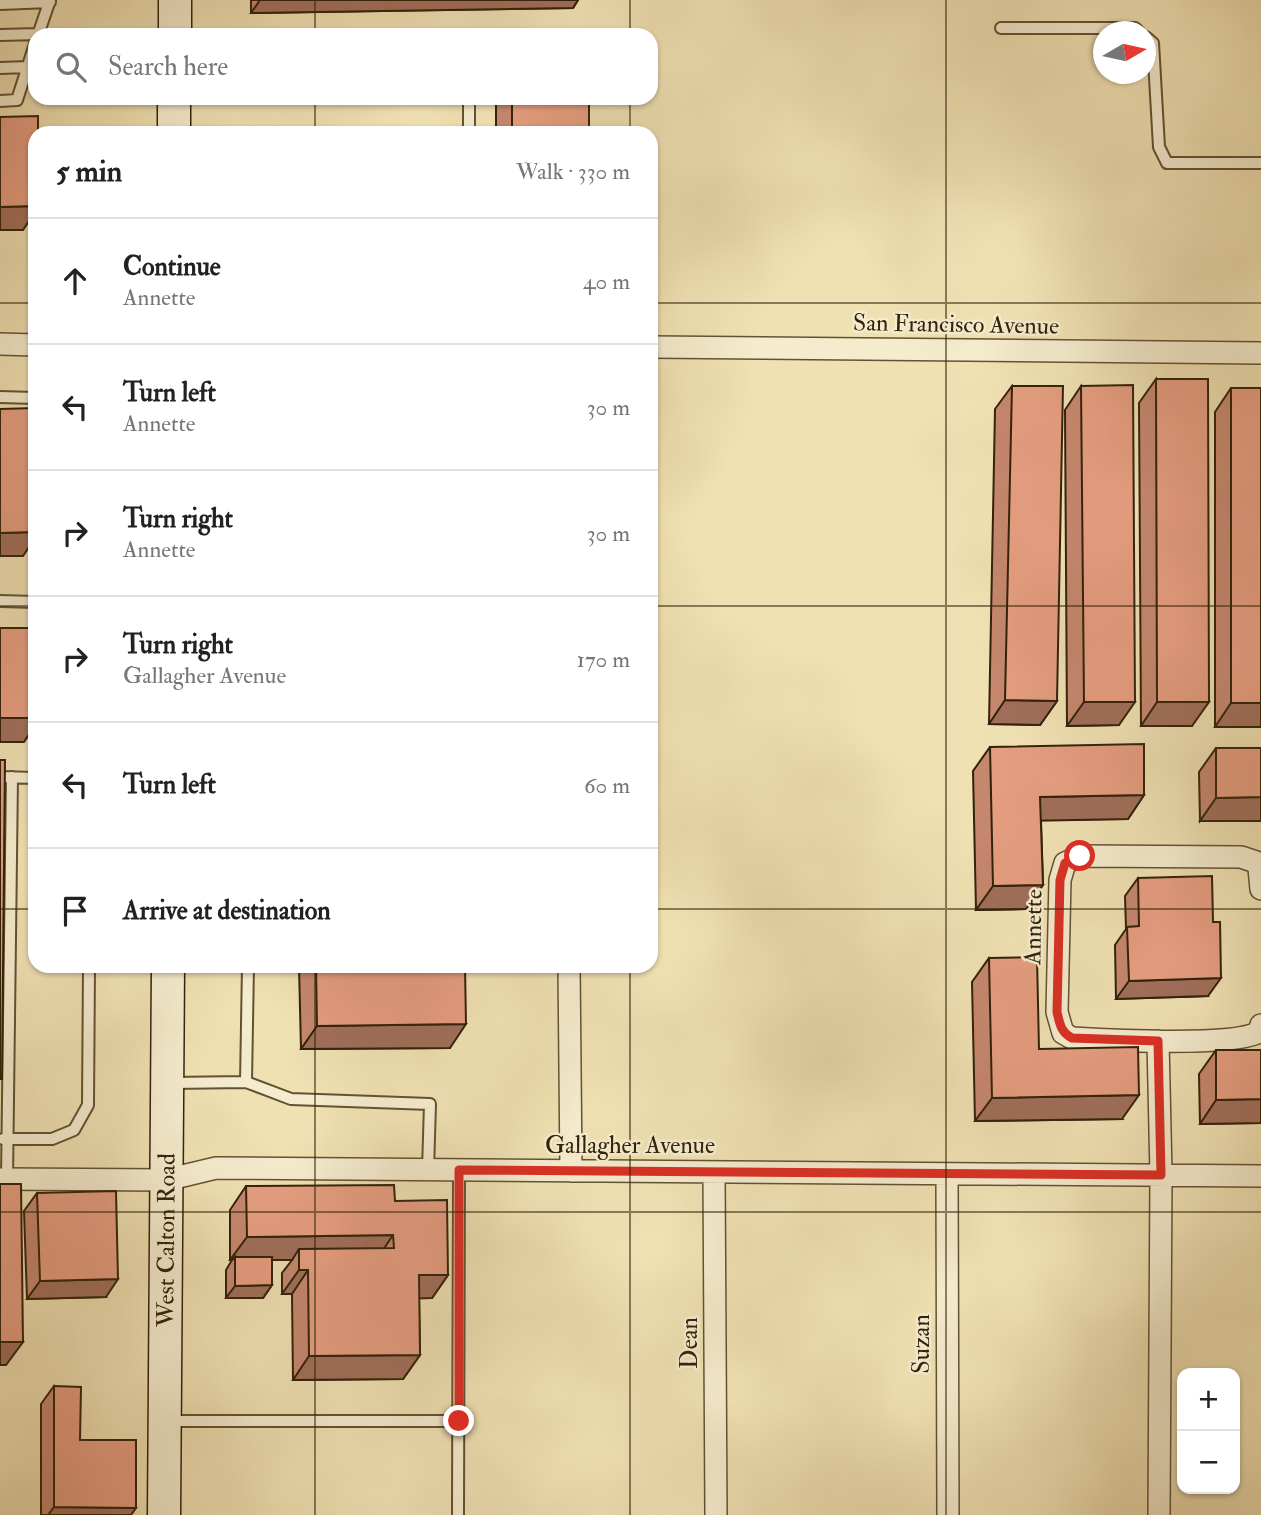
<!DOCTYPE html>
<meta charset="utf-8">
<style>
:root{--surface:#fff;--page:#f6f6f6;--text:#222;--muted:#767676;--line:#e0e0e0}
body{margin:0;font-family:"IM FELL Double Pica",serif;background:var(--page);color:var(--text)}
.controls{position:absolute;right:21px;bottom:21px;display:grid;overflow:hidden;border-radius:14px;box-shadow:0 2px 5px #0004}
.controls button{width:63px;height:63px;display:grid;place-items:center;padding:0;border:0;border-bottom:2px solid var(--line);background:var(--surface);color:var(--text);font:35px sans-serif}
.compass{position:absolute;left:1093px;top:21px;width:63px;height:63px;border-radius:50%;background:var(--surface);box-shadow:0 2px 5px #0004;rotate:81deg}
.stop{position:absolute;width:21px;height:21px;margin:-16px;border:5px solid #d93025;border-radius:50%;background:#fff}
.stop.end{background:#d93025;border-color:#fff;box-shadow:0 2px 7px #0008}
.list{margin:0;padding:0;list-style:none}
h2{display:flex;justify-content:space-between;align-items:center;height:91px;margin:0;padding:0 28px;font-size:30px}
h2 small{font-size:23px;font-weight:400;color:var(--muted)}
.list li{display:grid;grid-template-columns:46px 1fr auto;gap:21px;align-items:center;box-sizing:border-box;height:126px;padding:0 28px;border-top:2px solid var(--line)}
.list b{display:block;font-size:26px;white-space:nowrap}
.list p{margin:0;font-size:23px;white-space:nowrap;color:var(--muted)}
.list em{font-size:23px;font-style:normal;color:var(--muted)}
.icon{flex:none;width:38px;height:38px;fill:none;stroke:currentColor;stroke-width:2;stroke-linecap:round;stroke-linejoin:round}
.map{position:relative;flex:none;width:1261px;height:1515px;overflow:hidden}
.search{position:absolute;background:var(--surface);box-shadow:0 2px 5px #0004;left:28px;top:28px;width:630px;height:77px;display:flex;align-items:center;gap:18px;box-sizing:border-box;padding:0 24px;border-radius:21px;color:var(--muted);font-size:26px}
.panel{position:absolute;background:var(--surface);box-shadow:0 2px 5px #0004;left:28px;top:126px;width:630px;height:847px;border-radius:21px}
.map>svg:first-child{display:block}
.lines{fill:none;stroke-linecap:round;stroke-linejoin:round}
.service-casing{stroke:#625234;stroke-width:14}
.minor-casing{stroke:#625234;stroke-width:24}
.secondary-casing{stroke:#32220a;stroke-width:35}
.service{stroke:#f5ecce;stroke-width:10}
.minor{stroke:#f5ecce;stroke-width:21}
.secondary{stroke:#f5ecce;stroke-width:32}
.wall{fill:#c5876e;stroke:#32220a;stroke-width:2}
.shaded-wall{fill:#a06e5a;stroke:#32220a;stroke-width:2}
.building{fill:#e59d80;stroke:#32220a;stroke-width:2}
.route{stroke:#d93025;stroke-width:9}
.grid{fill:none;stroke:#32220a;stroke-width:2;stroke-opacity:0.55}
.labels{text-anchor:middle;stroke-width:5;stroke-linejoin:round;paint-order:stroke}
.street-label{font-size:24px;fill:#32220a;stroke:#f5ecce}
</style>
<div class="map">
<svg width="1261" height="1515" viewBox="0 0 1261 1515">
<rect width="100%" height="100%" fill="#f0e1b3"/>
<filter id="stains"><feTurbulence type="fractalNoise" baseFrequency=".00286" numOctaves="4"/><feColorMatrix values="0 0 0 0 .2 0 0 0 0 .09 0 0 0 0 .02 0 0 0 .5 -.17"/></filter>
<radialGradient id="worn" r=".72"><stop offset=".6" stop-color="#630" stop-opacity="0"/><stop offset="1" stop-color="#630" stop-opacity=".3"/></radialGradient>
<g class="lines">
<defs>
<path id="service" d="M0 4 50 2
M1001 28H1135L1139 32
M0 35 38 34
M38 35 50 0
M1146 37 1153 43 1159 147 1167 163H1261
M0 68 28 67
M469 98V133
M0 101 17 100 35 44
M0 397 35 398
M0 601 35 602
M0 777 35 778
M246 1082 248 966
M170 1083 246 1082 291 1099 430 1104 428 1170
M3 1139H52L74 1130 88 1105 89 966
M7 1179 12 777
M167 1421H459
M458 1515 459 1170"/>
<path id="minor" d="M0 344 35 345
M651 347 1261 353
M1261 889 1259 868 1256 862 1241 857 1080 856 1065 863 1060 880 1057 1012 1063 1033 1072 1038C1107 1040 1234 1047 1259 1032L1261 1025
M569 966 571 1171
M1158 1041 1161 1175 1159 1515
M714 1172 716 1515
M947 1174 948 1515
M0 1179 166 1180 216 1168 1261 1176"/>
<g id="secondary">
<path d="M175 35V0"/>
<path d="M174 133V98"/>
<path id="s1" d="M164 1515 168 966"/>
</g>
</defs>
<use href="#service" class="service-casing"/>
<use href="#minor" class="minor-casing"/>
<use href="#secondary" class="secondary-casing"/>
<use href="#service" class="service"/>
<use href="#minor" class="minor"/>
<use href="#secondary" class="secondary"/>
</g>
<path class="wall" d="M251 0H578L573 8 251 13Z
M496 98H589V133H496Z
M1156 379 1192 726H1141L1139 403Z
M1012 386 1057 701 1040 725 989 724 995 409Z
M1081 386 1119 725 1067 726 1065 410Z
M1231 388H1261V727H1215V412Z
M990 747 1144 795 1128 819 1041 820 1043 885 1026 909 976 910 973 771Z
M1216 748H1261L1200 821 1199 772Z
M1138 878 1208 996 1116 999 1115 945 1126 929 1125 896Z
M989 958 1039 1049 1122 1119 975 1121 972 982Z
M299 966H465L450 1048 301 1049Z
M1216 1050H1261V1123L1200 1124 1199 1074Z
M246 1186 395 1201 448 1275 432 1298H419L420 1355 403 1379 293 1380 292 1294H282V1273L292 1260H272V1285L263 1298H226V1270L232 1260H230V1210Z
M37 1193 106 1297 27 1299 24 1211Z
M54 1386 80 1440 131 1515H41V1404Z"/>
<path class="shaded-wall" d="M260 0H578L573 8 251 13Z
M35 206V212L23 230H0V207Z
M35 532V538L23 556H0V533Z
M1005 700 1057 701 1040 725 989 724Z
M1084 702H1135L1119 725 1067 726Z
M1157 702H1209L1192 726H1141Z
M1231 703H1261V727H1215Z
M0 718H35V725L24 742H0Z
M1144 795 1128 819 1024 821 1040 797Z
M1261 797V821H1200L1216 798Z
M1043 885 1026 909 976 910 993 886Z
M1221 978 1208 996 1116 999 1129 981Z
M466 1024 450 1048 301 1049 317 1026Z
M1139 1095 1122 1119 975 1121 992 1098Z
M1261 1099V1123L1200 1124 1216 1100Z
M393 1235 377 1259 299 1249 292 1260H235V1257L232 1260H230L247 1237Z
M299 1270H308L292 1294H282Z
M419 1275H448L432 1298 402 1299Z
M118 1279 106 1297 27 1299 40 1281Z
M272 1285 263 1298H226L235 1286Z
M0 1342H23L6 1365H0Z
M420 1355 403 1379 293 1380 309 1356Z
M54 1507 136 1508 131 1515H48Z"/>
<path class="building" d="M512 98H589V133H512Z
M38 116V133H35V206L0 207V117Z
M1156 379H1208L1209 702H1157Z
M1133 385 1135 702H1084L1081 386Z
M1012 386H1063L1057 701 1005 700Z
M1231 388H1261V703H1231Z
M35 408V532L0 533V409Z
M0 628H35V718H0Z
M1144 744V795L1040 797 1043 885 993 886 990 747Z
M1216 748H1261V797L1216 798Z
M0 760H5L2 1079H0Z
M1212 876 1213 922H1220L1221 978 1129 981 1127 927 1139 926 1138 878Z
M1037 957 1039 1049 1138 1047 1139 1095 992 1098 989 958Z
M316 966H465L466 1024 317 1026Z
M1216 1050H1261V1099L1216 1100Z
M0 1184H21L23 1342H0Z
M394 1185 395 1201 447 1200 448 1275H419L420 1355 309 1356 308 1270H299V1249L394 1248 393 1235 247 1237 246 1186Z
M116 1191 118 1279 40 1281 37 1193Z
M235 1257H272V1285L235 1286Z
M54 1386 81 1387 80 1440H136V1508L54 1507Z"/>
<g class="lines">
<path class="route" d="M459 1421V1170L1161 1175 1158 1041 1072 1038C1061 1032 1060 1025 1057 1012L1060 880 1065 863 1080 856"/>
</g>
<path class="grid" d="M315 0V35M630 0V35M946 0V1515M315 98V133M630 98V133M0 303H35M651 303H1261M0 606H35M651 606H1261M0 909H35M651 909H1261M315 966V1515M630 966V1515M0 1212H1261"/>
<g class="labels">
<g class="street-label">
<text transform="translate(956 324) rotate(1)" y="8">San Francisco Avenue</text>
<text transform="translate(1033 927) rotate(-89)" y="8">Annette</text>
<text x="630" y="1153">Gallagher Avenue</text>
<text dy="8" stroke="none"><textPath href="#s1" startOffset="275">West Calton Road</textPath></text>
<text transform="translate(689 1343) rotate(-90)" y="8">Dean</text>
<text transform="translate(921 1344) rotate(-90)" y="8">Suzan</text>
</g>
</g>
<rect width="100%" height="100%" filter="url(#stains)"/>
<rect width="100%" height="100%" fill="url(#worn)"/>
</svg>
<div class="controls">
<button>+</button>
<button>−</button>
</div>
<svg class="compass" viewBox="-18 -18 36 36"><path d="M0-13l5 13h-10z" fill="#e53935"/><path d="M0 13l5-13h-10z" fill="#767676"/></svg>
<div class="stop" style="left:1080px;top:856px"></div>
<div class="stop end" style="left:459px;top:1421px"></div>
<div class="search"><svg class="icon" aria-label="search" viewBox="0 0 24 24"><circle cx="10" cy="10" r="6"/><path d="M15 15l6 6"/></svg>Search here</div>
<section class="panel">
<h2>5 min<small>Walk · 330 m</small></h2>
<ul class="list">
<li><svg class="icon" aria-label="ahead" viewBox="0 0 24 24"><path d="M12 20V5M6 11l6-6 6 6"/></svg><div><b>Continue</b><p>Annette</p></div><em>40 m</em></li>
<li><svg class="icon" aria-label="left" viewBox="0 0 24 24"><path d="M17 20v-9H6M10 6l-5 5 5 5"/></svg><div><b>Turn left</b><p>Annette</p></div><em>30 m</em></li>
<li><svg class="icon" aria-label="right" viewBox="0 0 24 24"><path d="M7 20v-9h11M14 6l5 5-5 5"/></svg><div><b>Turn right</b><p>Annette</p></div><em>30 m</em></li>
<li><svg class="icon" aria-label="right" viewBox="0 0 24 24"><path d="M7 20v-9h11M14 6l5 5-5 5"/></svg><div><b>Turn right</b><p>Gallagher Avenue</p></div><em>170 m</em></li>
<li><svg class="icon" aria-label="left" viewBox="0 0 24 24"><path d="M17 20v-9H6M10 6l-5 5 5 5"/></svg><div><b>Turn left</b></div><em>60 m</em></li>
<li><svg class="icon" aria-label="arrive" viewBox="0 0 24 24"><path d="M6 21V4h12l-3 4 3 4H6"/></svg><div><b>Arrive at destination</b></div></li>
</ul>
</section>
</div>
